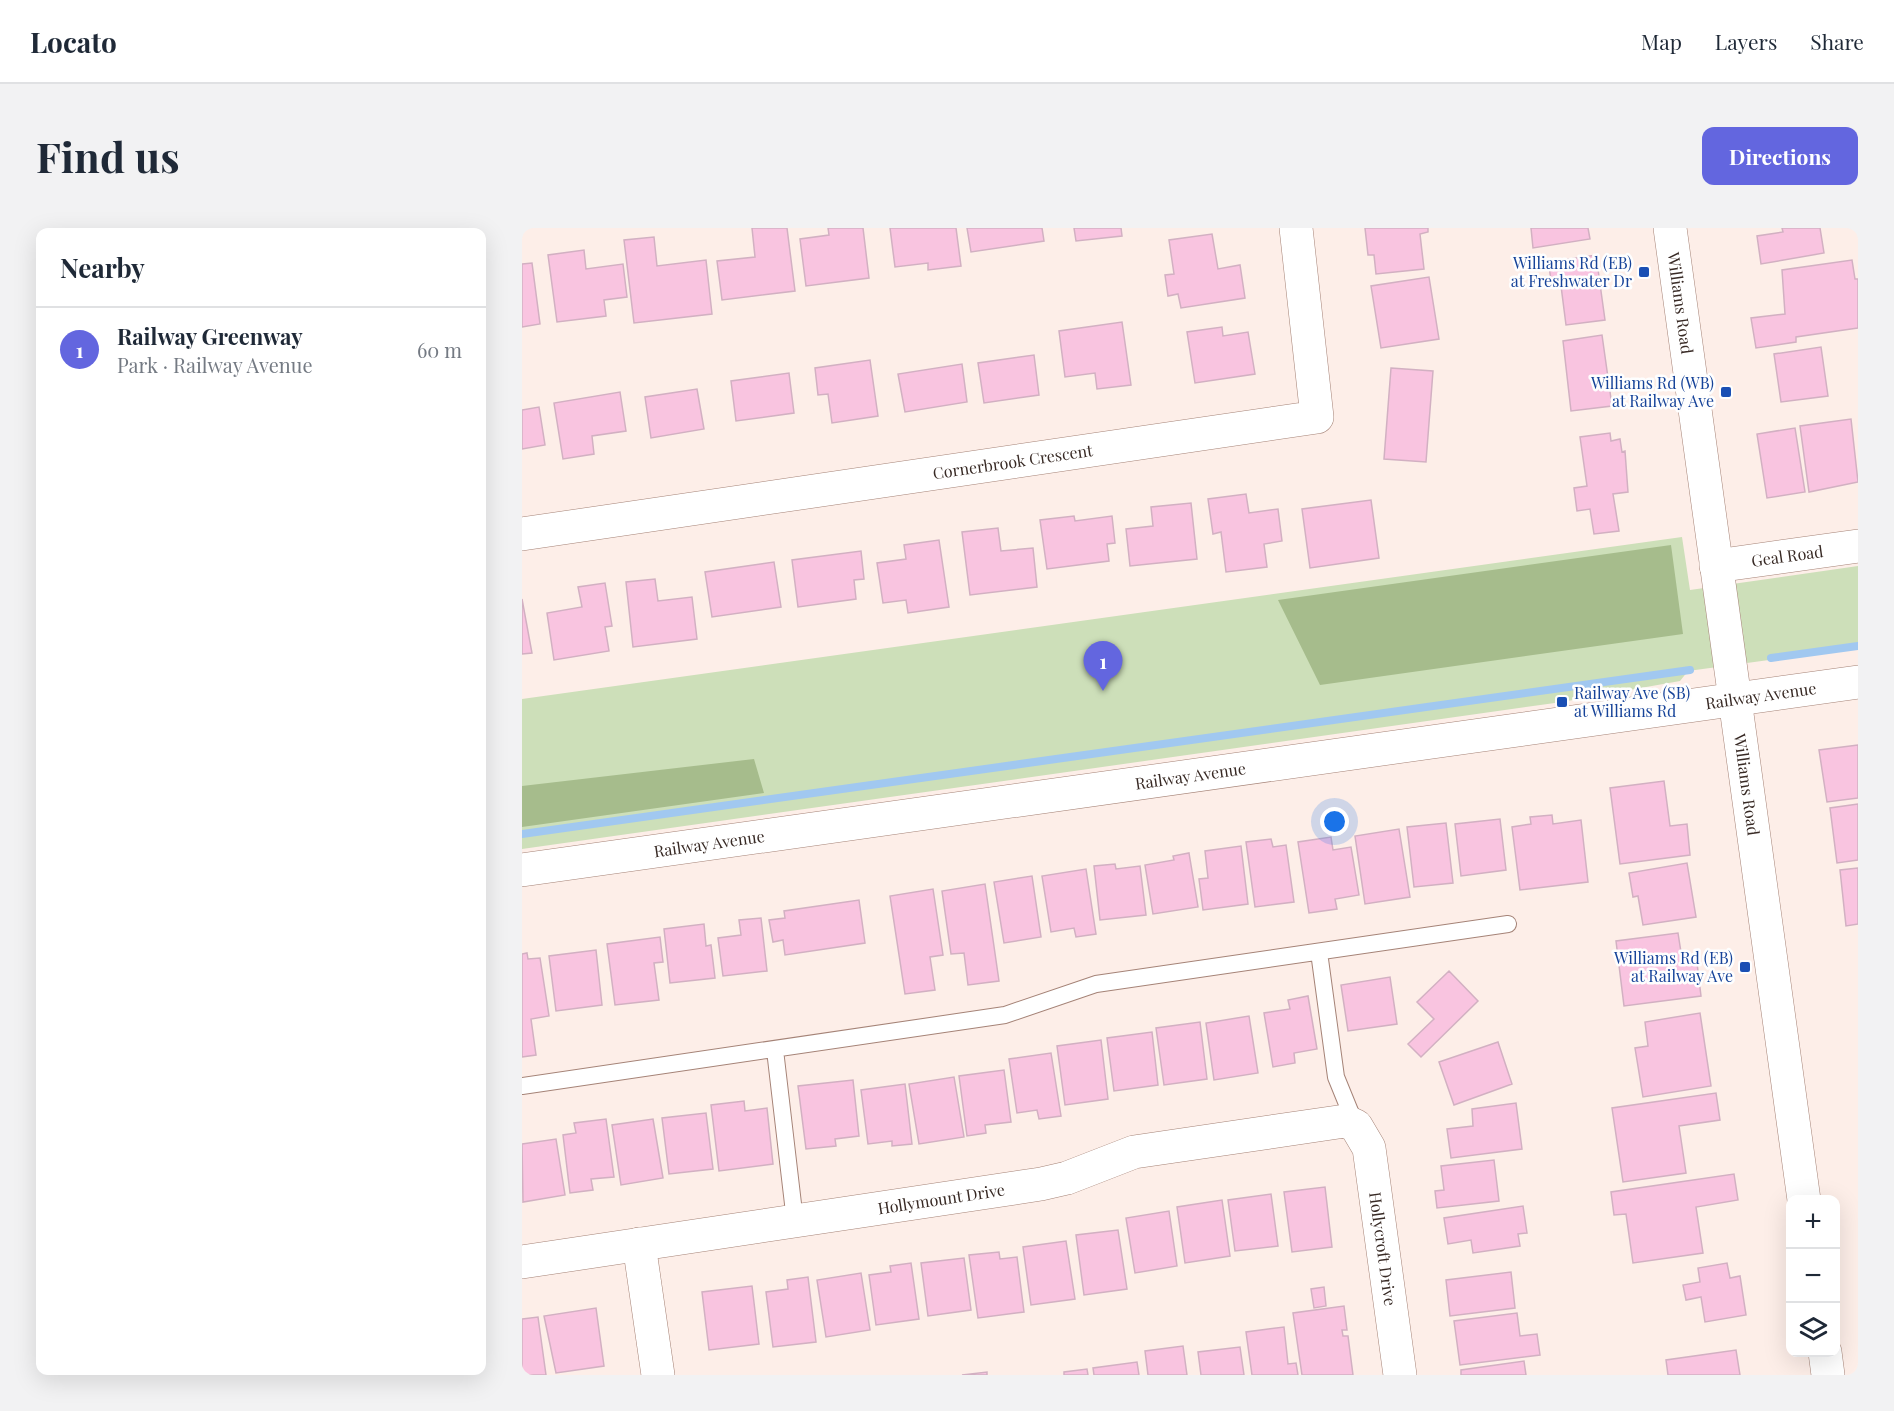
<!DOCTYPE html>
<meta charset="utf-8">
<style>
:root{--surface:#fff;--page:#f2f2f3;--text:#1f2937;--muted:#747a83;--line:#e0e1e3;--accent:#6366df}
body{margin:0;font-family:"Playfair Display",serif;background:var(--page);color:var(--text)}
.controls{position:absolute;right:18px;bottom:18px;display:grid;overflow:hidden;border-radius:12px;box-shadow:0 6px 24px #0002}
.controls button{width:54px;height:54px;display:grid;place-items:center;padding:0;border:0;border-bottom:2px solid var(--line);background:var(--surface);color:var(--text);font:30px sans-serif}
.you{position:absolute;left:813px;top:594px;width:21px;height:21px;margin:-15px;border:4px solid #fff;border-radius:50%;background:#1a73e8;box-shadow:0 0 0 9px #1a73e833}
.badge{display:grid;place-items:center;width:39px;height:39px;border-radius:50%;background:var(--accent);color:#fff;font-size:20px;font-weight:700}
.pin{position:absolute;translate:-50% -50px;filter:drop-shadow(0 2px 3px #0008)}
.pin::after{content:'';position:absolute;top:32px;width:21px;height:18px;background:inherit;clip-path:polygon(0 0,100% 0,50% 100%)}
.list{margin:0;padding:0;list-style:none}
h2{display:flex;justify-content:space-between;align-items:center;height:78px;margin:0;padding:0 24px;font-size:26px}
h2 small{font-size:20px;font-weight:400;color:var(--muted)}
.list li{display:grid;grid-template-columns:39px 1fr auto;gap:18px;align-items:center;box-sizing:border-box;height:84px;padding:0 24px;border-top:2px solid var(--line)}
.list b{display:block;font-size:22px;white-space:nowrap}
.list p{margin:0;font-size:20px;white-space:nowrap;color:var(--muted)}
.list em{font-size:20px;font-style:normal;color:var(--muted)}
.icon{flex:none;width:33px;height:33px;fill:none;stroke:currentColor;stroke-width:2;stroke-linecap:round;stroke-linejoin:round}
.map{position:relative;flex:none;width:1336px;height:1147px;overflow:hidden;border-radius:12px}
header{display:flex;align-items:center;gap:36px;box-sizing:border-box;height:84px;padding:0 30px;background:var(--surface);border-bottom:2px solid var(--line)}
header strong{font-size:28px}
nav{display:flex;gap:33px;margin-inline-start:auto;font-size:21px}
.intro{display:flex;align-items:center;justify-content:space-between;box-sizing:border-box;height:144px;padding:0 36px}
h1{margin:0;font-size:42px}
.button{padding:15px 27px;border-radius:12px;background:var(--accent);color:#fff;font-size:21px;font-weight:700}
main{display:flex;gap:36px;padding:0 36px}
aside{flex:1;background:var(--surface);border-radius:12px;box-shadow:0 6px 24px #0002}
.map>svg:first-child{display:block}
.green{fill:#cddfb9}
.forest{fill:#a6bc8c}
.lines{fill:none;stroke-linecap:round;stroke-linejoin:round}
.stream{stroke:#a1c8f0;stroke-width:8}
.building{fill:#f9c4e0;stroke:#d2b0c2;stroke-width:1.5}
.lane-casing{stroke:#a58377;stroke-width:18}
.street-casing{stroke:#a58377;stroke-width:34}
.secondary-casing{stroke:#a58377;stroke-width:34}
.lane{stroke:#fff;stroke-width:16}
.street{stroke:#fff;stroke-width:33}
.secondary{stroke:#fff;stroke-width:33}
.transit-dot{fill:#1a4fb4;stroke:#fefefe;stroke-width:2}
.labels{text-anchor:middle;stroke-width:5;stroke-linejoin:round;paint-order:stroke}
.transit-label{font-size:16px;fill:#164399;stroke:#fefefe;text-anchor:end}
.street-label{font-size:16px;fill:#382a25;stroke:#fefefe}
</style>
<header>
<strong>Locato</strong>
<nav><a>Map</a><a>Layers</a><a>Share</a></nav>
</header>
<div class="intro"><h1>Find us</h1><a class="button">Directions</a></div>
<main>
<aside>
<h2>Nearby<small></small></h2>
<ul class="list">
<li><span class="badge">1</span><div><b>Railway Greenway</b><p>Park · Railway Avenue</p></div><em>60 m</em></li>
</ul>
</aside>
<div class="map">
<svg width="1336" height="1147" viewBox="0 0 1336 1147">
<rect width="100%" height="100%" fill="#fdeee8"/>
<path class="green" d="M1160 309 1168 362 1336 338V420L1166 443 1158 453 1040 474 0 621V471Z"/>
<path class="forest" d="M1149 317 1161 406 798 457 756 372Z
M232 531 242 565 0 599V558Z"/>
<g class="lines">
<path class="stream" d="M1249 430 1336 418
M0 606 1168 442"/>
</g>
<path class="building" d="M230 0H265L273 63 200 72 195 33 233 29Z
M306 0H341L347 50 284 58 278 11 307 7Z
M368 0H434L439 38 406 42V35L373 39Z
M445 0H520L522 13 449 24Z
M552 0H599L600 8 554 13Z
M843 0H906V4L898 6 902 41 854 46 852 27H846Z
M1009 0H1066L1068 11 1011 20Z
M1260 0H1298L1302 25 1239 36 1235 8 1261 4Z
M690 6 696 41 718 37 723 70 659 80 656 66 646 68 643 47 652 46 647 12Z
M132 9 135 38 184 32 190 86 112 95 102 12Z
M62 22 64 41 101 36 105 69 82 72 84 88 35 94 26 27Z
M1074 27 1083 92 1044 97 1039 58 1030 60 1027 38 1035 37V33Z
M1330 32 1333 51H1336V100L1274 109V114L1234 120 1229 90 1263 86 1260 42Z
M10 35 18 96 0 99V36Z
M907 49 917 111 859 120 849 58Z
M600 94 609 157 575 161 573 145 543 149 537 103Z
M700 99 701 108 726 104 733 146 673 155 665 104Z
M1080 107 1090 178 1049 183 1041 113Z
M1299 119 1306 168 1259 174 1252 126Z
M512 127 517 167 462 175 456 135Z
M348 132 356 188 310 195 306 166 296 167 293 140Z
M440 136 445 174 383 184 376 146Z
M869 140 911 143 904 234 862 231Z
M267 145 272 185 214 193 209 153Z
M175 161 182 201 129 210 123 169Z
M98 164 104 203 70 208 72 226 41 231 32 175Z
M17 179 23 217 0 221V182Z
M1329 191 1336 254 1287 264 1278 198Z
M1273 200 1283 264 1245 270 1235 206Z
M1088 205 1089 213 1098 211 1100 224 1103 223 1106 264 1091 266 1097 303 1072 306 1068 281 1055 283 1052 260 1065 258 1058 209Z
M724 266 727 285 756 281 760 313 742 316 745 339 704 344 699 304 691 306 686 271Z
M849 272 857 330 788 340 780 281Z
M669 275 675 331 608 338 604 301 631 298 629 279Z
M552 288 553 293 590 288 593 315 585 316 587 333 525 341 518 292Z
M476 300 479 323 511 320 515 359 448 367 440 304Z
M417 312 427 379 386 385 384 372 361 375 355 335 384 331 382 317Z
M339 323 342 351 332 352 334 371 276 379 270 332Z
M252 334 259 379 190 389 183 344Z
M133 351 136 373 170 369 175 411 111 419 104 354Z
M83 355 90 398 83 399 87 423 32 432 25 385 60 379 56 359Z
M0 371 10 425 0 426Z
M1336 517V570L1305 574 1297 522Z
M1142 553 1148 598 1165 596 1168 627 1098 636 1088 560Z
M1336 576V632L1315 635 1308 580Z
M1030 587 1031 596 1059 592 1066 654 998 662 990 599 1009 596 1008 589Z
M978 591 984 642 939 648 933 596Z
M924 595 931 655 892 659 885 599Z
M877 601 888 669 843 676 833 608Z
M809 609 811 622 829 619 837 667 813 671 815 681 787 685 776 614Z
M749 611 751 619 764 617 772 674 733 679 724 614Z
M719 618 726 676 681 682 677 651 686 650 683 623Z
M667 625 676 679 631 686 623 637 652 632 651 628Z
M1165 635 1174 689 1121 697 1116 668 1111 669 1107 645Z
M593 636 594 641 618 638 624 687 578 692 572 638Z
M1336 640V696L1324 698 1318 642Z
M564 641 574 706 554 709 552 700 529 704 520 648Z
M510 648 519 709 482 715 472 654Z
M463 656 477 753 446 757 442 725 429 726 420 663Z
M411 661 421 727 408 729 413 762 383 766 368 668Z
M337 672 343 715 263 727 261 712 251 714 247 692 263 690 262 683Z
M239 690 245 743 201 748 196 710 219 707 217 692Z
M182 696 184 718 189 717 193 750 148 755 142 701Z
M1156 705 1161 737 1175 735 1179 768 1102 778 1094 713Z
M138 709 141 734 132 735 137 772 93 777 85 716Z
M74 722 80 777 34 783 27 728Z
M5 725 6 731 18 730 27 788 9 791 14 827 0 829V726Z
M927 743 956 773 899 829 886 816 912 791 895 774Z
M868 749 875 796 826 803 819 757Z
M786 768 795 821 772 825 773 835 751 839 742 785 768 781 766 772Z
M1178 785 1189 858 1121 869 1113 820 1126 818 1123 794Z
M727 788 736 845 692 852 684 795Z
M678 794 685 851 642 857 634 800Z
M630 804 636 857 592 863 585 810Z
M579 812 586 871 543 877 535 818Z
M976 814 990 856 932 877 917 834Z
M529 825 539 888 517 891 515 882 495 885 487 831Z
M482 842 489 894 463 897 464 905 445 908 437 848Z
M432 849 442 909 397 916 387 856Z
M331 852 337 908 313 911 314 918 284 921 276 858Z
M383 856 390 916 370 918V913L346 916 339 862Z
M1194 865 1198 892 1157 898 1164 945 1101 954 1090 880Z
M222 873 223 883 245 880 251 936 197 943 189 877Z
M994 875 1000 921 929 930 925 901 951 898 950 881Z
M184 885 191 941 147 946 140 890Z
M84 891 92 949 69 951 71 962 48 965 41 907 54 905 52 895Z
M131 891 141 950 99 957 90 897Z
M34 911 43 967 1 974 0 916Z
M972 932 977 973 915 980 913 963 922 962 919 938Z
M1212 946 1216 972 1174 979 1181 1025 1111 1035 1104 986 1092 987 1089 964Z
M803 959 810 1019 770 1024 762 964Z
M749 966 756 1018 713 1023 706 972Z
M700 972 708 1028 663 1035 655 979Z
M1001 978 1005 1005 996 1006 998 1018 951 1025 949 1012 926 1016 922 990Z
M647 983 655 1038 613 1045 604 990Z
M596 1002 605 1061 562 1067 554 1007Z
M544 1013 553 1071 509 1077 501 1019Z
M477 1024 478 1031 495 1029 502 1084 456 1090 447 1027Z
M442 1030 449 1082 406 1088 399 1035Z
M389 1035 397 1091 354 1097 347 1047 369 1044 368 1038Z
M1205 1035 1208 1050 1218 1048 1224 1087 1183 1094 1179 1069 1164 1072 1161 1057 1178 1054 1176 1040Z
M989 1044 993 1080 928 1088 924 1052Z
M339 1045 348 1102 304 1109 295 1052Z
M286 1049 294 1114 251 1119 244 1064 266 1061 265 1052Z
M230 1058 237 1116 187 1122 180 1064Z
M802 1059 804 1078 792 1080 789 1061Z
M822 1078 825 1102H820L821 1108H826L831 1147H780L771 1085Z
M74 1080 82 1138 34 1145 22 1088Z
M995 1085 998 1108 1015 1106 1018 1127 938 1137 932 1093Z
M16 1089 24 1147H0V1091Z
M762 1099 766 1136 774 1135 776 1147H730L724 1104Z
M661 1118 665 1147H626L623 1123Z
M718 1119 722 1147H679L676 1124Z
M1214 1122 1218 1147H1146L1144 1132Z
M1002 1133 1004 1147H939V1142Z
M615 1134 617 1147H572L571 1140Z
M565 1141 566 1147H542V1144Z
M465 1144V1147H440Z"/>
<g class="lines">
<defs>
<path id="lane" d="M797 724 814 849 834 898
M253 822 273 993
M0 858 483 787 574 756 986 696"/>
<g id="street">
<path id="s1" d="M0 306 795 189 774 0"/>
<path id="s2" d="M1194 338 1336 318"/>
<path d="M117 1016 136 1147"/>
<path id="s3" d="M0 1034 519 956 545 950 612 924 823 893 834 898 847 920 878 1147"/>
</g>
<g id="secondary">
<path id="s4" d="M1148 0 1282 972"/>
<path id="s5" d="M0 642 1336 454"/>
<path d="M1303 1124 1306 1147"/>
</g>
</defs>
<use href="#lane" class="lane-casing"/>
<use href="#street" class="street-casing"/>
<use href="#secondary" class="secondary-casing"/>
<use href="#lane" class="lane"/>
<use href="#street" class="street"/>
<use href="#secondary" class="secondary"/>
</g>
<g class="transit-dot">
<rect x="1116" y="38" width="12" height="12" rx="3"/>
<rect x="1198" y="158" width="12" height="12" rx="3"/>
<rect x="1034" y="468" width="12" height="12" rx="3"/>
<rect x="1217" y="733" width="12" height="12" rx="3"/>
</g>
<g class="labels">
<g class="transit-label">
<text x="1110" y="41">Williams Rd (EB)<tspan x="1110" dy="18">at Freshwater Dr</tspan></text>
<text x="1192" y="161">Williams Rd (WB)<tspan x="1192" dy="18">at Railway Ave</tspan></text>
<text x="1052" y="471" text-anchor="start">Railway Ave (SB)<tspan x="1052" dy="18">at Williams Rd</tspan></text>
<text x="1211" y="736">Williams Rd (EB)<tspan x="1211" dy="18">at Railway Ave</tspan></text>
</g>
<g class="street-label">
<text dy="6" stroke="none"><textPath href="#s4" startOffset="76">Williams Road</textPath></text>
<text dy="6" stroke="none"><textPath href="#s1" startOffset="496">Cornerbrook Crescent</textPath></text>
<text dy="6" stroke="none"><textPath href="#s2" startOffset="72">Geal Road</textPath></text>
<text dy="6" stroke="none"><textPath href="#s5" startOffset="1251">Railway Avenue</textPath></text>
<text dy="6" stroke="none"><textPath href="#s5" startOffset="675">Railway Avenue</textPath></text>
<text dy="6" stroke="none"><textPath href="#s4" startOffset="562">Williams Road</textPath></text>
<text dy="6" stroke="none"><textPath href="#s5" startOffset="189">Railway Avenue</textPath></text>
<text dy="6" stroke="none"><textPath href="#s3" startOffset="424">Hollymount Drive</textPath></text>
<text dy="6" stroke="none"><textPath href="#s3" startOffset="976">Hollycroft Drive</textPath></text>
</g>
</g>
</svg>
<div class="controls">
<button>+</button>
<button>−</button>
<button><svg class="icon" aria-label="layers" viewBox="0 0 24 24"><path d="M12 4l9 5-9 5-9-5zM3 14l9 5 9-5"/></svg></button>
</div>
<div class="you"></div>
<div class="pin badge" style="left:581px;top:463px">1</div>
</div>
</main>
